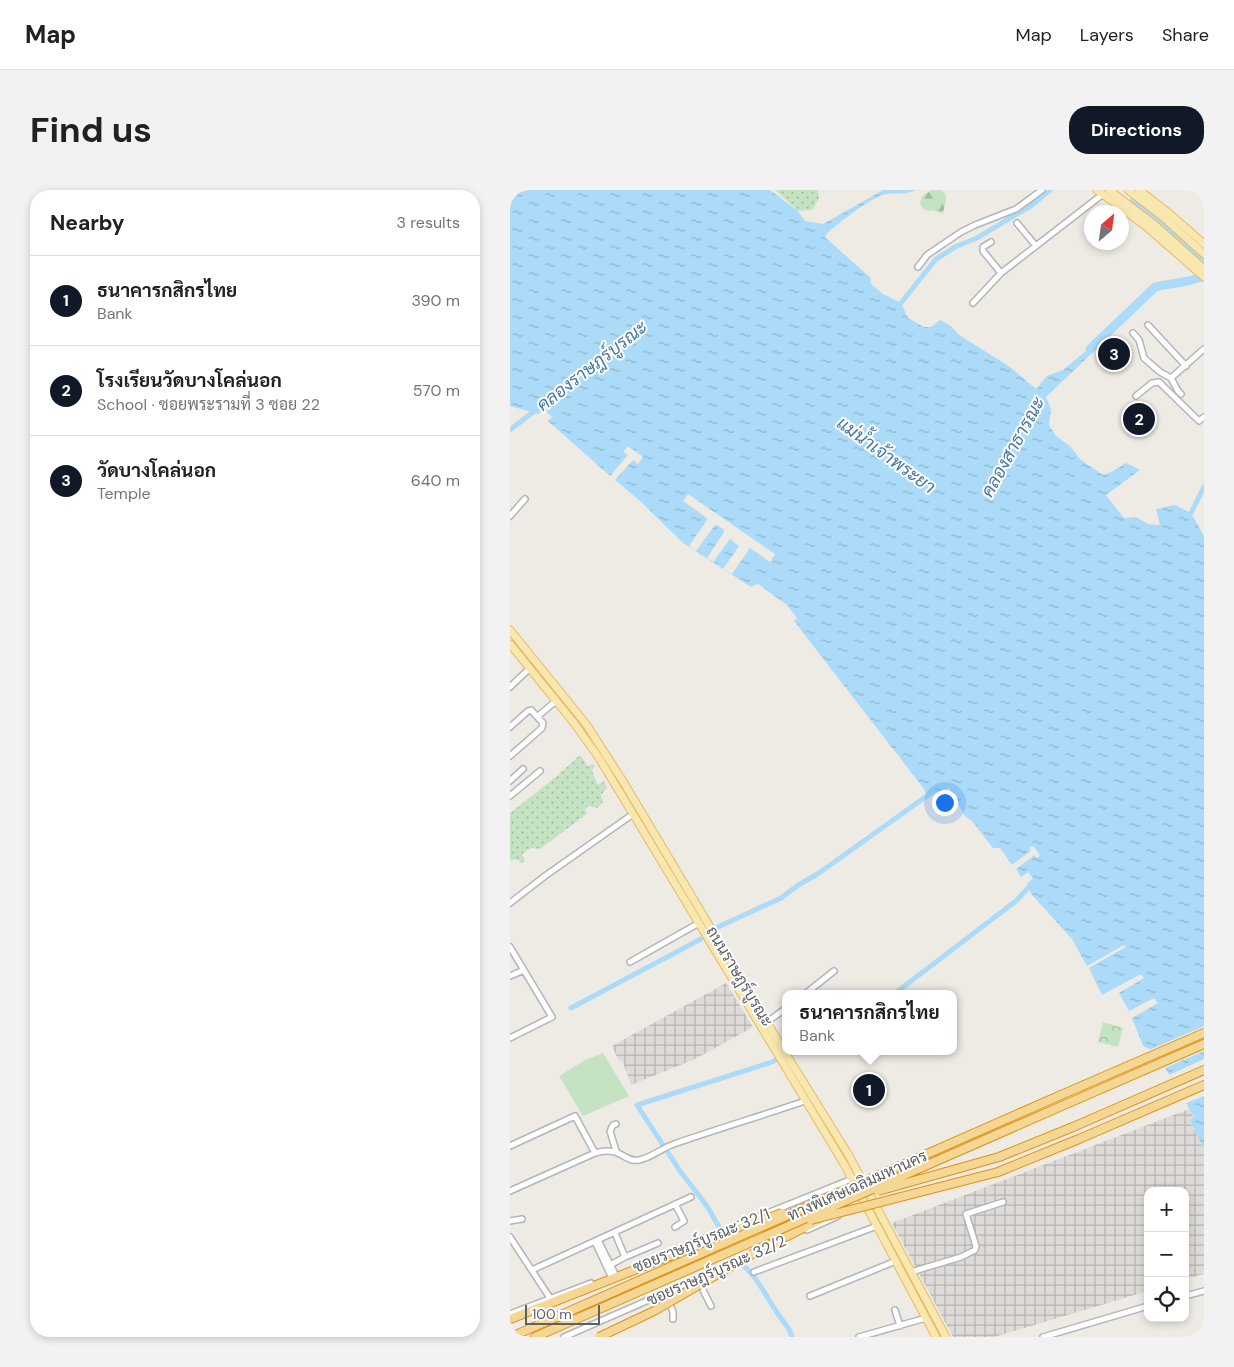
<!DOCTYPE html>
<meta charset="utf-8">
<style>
:root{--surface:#fff;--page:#f2f2f2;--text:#202124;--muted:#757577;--line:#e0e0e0;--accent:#111827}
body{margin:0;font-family:"DM Sans",Sarabun,sans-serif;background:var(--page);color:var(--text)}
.controls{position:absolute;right:15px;bottom:15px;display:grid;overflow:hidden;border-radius:10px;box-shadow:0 2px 8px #0003}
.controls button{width:45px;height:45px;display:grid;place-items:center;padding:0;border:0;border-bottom:1px solid var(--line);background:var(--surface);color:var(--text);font:25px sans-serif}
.compass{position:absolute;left:574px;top:15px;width:45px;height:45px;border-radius:50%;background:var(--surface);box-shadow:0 2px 8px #0003;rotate:29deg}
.scale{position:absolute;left:15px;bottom:12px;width:75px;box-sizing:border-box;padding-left:5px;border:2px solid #5d6064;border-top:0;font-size:14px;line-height:18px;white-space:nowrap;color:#5d6064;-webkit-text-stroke:4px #fff;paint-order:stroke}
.you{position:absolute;left:434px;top:612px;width:18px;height:18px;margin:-12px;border:4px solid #fff;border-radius:50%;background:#1a73e8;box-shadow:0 0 0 8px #1a73e833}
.badge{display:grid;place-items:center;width:32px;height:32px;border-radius:50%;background:var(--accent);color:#fff;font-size:16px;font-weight:700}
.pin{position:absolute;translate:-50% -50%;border:2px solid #fff;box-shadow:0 1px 5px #0006}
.popup{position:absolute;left:272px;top:800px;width:175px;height:65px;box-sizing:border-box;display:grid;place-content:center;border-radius:10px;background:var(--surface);filter:drop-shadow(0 1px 4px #0005);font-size:16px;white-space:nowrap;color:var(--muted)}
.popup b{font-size:19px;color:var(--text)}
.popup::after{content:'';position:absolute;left:50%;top:100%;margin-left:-10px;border:10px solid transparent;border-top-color:var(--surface)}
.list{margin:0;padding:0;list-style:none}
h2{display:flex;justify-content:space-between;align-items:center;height:65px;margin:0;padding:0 20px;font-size:21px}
h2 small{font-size:16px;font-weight:400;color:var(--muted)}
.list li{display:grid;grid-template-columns:32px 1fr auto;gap:15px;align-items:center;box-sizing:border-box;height:90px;padding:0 20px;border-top:1px solid var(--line)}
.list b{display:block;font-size:19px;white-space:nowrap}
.list p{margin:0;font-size:16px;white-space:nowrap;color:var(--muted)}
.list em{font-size:16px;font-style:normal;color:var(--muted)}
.icon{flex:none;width:28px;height:28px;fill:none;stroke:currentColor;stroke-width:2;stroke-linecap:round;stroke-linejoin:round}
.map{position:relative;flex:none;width:694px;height:1147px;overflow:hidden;border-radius:20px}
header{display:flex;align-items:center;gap:30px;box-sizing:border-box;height:70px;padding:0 25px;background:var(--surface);border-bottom:1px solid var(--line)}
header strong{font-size:24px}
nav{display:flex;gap:28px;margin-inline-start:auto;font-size:18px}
.intro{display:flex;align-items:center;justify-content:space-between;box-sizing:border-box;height:120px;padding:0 30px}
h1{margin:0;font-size:35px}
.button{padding:12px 22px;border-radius:20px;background:var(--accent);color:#fff;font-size:18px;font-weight:700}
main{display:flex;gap:30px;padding:0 30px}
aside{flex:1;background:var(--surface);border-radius:20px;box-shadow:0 2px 8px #0003}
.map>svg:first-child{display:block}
.industrial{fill:url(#industrial-grid)}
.grass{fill:url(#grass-dots)}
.forest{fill:url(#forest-firs)}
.park{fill:url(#park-crowns)}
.garden{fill:#c5e3c3}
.water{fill:url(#water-ripples)}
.pier{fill:#eeebe5}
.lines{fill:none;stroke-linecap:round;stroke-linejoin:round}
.canal{stroke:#abdbf8;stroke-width:5}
.river{stroke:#abdbf8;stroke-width:9}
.minor-casing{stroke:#b2b5b9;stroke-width:8}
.major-casing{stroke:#e6b966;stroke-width:9}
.highway-casing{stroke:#e09213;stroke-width:10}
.minor{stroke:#fff;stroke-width:5}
.major{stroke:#f8e8af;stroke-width:7}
.highway{stroke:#f4d695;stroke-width:8}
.highway-bridge-casing{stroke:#e09213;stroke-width:10;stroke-linecap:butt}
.highway-bridge{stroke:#f4d695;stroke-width:8}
.labels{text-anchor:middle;stroke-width:4;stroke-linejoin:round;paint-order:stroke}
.street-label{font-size:16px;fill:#5d6064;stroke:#fff}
.water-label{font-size:18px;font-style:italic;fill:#4678a1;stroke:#fff}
</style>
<header>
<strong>Map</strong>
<nav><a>Map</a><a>Layers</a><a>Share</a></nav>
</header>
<div class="intro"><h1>Find us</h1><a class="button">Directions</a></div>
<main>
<aside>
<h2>Nearby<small>3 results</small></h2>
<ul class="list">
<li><span class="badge">1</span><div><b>ธนาคารกสิกรไทย</b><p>Bank</p></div><em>390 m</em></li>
<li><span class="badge">2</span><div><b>โรงเรียนวัดบางโคล่นอก</b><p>School · ซอยพระรามที่ 3 ซอย 22</p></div><em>570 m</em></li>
<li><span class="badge">3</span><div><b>วัดบางโคล่นอก</b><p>Temple</p></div><em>640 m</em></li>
</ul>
</aside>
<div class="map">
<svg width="694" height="1147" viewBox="0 0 694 1147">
<defs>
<pattern id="industrial-grid" width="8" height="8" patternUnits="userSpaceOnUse" patternTransform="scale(1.25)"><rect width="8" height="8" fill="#dddad7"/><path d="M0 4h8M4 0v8" fill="none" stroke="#b6b4b2"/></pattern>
<pattern id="grass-dots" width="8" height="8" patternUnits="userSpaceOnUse" patternTransform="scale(1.25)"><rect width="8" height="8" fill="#c5e3c3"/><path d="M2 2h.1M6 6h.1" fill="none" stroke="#a3bba2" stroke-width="1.8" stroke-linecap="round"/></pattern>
<pattern id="forest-firs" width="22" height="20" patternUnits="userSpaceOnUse" patternTransform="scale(1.25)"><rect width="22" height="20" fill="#c5e3c3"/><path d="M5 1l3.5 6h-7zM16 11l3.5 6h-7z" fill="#a3bba2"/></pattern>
<pattern id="park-crowns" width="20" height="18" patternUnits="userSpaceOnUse" patternTransform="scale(1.25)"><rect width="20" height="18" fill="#c5e3c3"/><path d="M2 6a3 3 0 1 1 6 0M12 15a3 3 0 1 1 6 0" fill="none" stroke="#a3bba2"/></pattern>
<pattern id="water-ripples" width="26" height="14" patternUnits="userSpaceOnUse" patternTransform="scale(1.25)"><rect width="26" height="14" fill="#abdbf8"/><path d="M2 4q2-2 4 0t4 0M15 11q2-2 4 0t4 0" fill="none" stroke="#8eb5cc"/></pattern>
</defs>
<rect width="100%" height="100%" fill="#eeebe5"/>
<path class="industrial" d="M216 793 243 837 185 869 121 895 112 870 109 871 102 856Z
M679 919 684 928 680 932 694 959V1084L675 1089V1001H638V1101L484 1147H443L382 1033Z"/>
<path class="grass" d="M265 0H308L309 9 302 20 288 21Z
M70 565 78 576 83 574 85 576 82 581 88 595 94 591 97 598 91 605 93 612 87 618 79 616 75 619 77 624 30 659 21 658 12 664 15 670 12 673 6 669 0 671V623L47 586Z"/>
<path class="forest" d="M422 0H432C440 8 434 15 433 24L423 20 417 21 412 18 410 13 412 6Z"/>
<path class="park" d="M593 832 613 838 608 857 588 852Z"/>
<path class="garden" d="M93 863 119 906 73 926 49 886 75 870Z"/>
<path class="water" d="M0 0H260L288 21 295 31 313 34 373 0H406C396 5 385 3 375 4 364 6 321 37 315 47L361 88 360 93 373 104 391 113 398 128 414 137H421L430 130 441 136 449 145 500 177 526 199 537 186 553 180 643 105 536 207 541 219 539 235 546 246 560 256 571 270 593 285 603 281 616 273 630 280 596 305 614 328 626 327 638 334 650 335 646 319 665 315 681 323 694 346V959L680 931 684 927 646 862 633 856 622 828 648 813 644 808 619 821 609 803 634 788 631 784 592 805 579 778 616 757 614 755 577 776 562 749 522 705 517 694 523 688 518 682 511 687 506 679 524 665 527 668 523 656 521 661 502 675 490 658H483L462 631 455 626 439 598 417 607 414 599 284 431 287 428 277 415 248 394 241 397 173 353 130 311 105 290 123 270 128 274 133 267 118 256 113 262 118 265 100 286 38 231 42 227 33 219 29 224 0 216Z"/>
<path class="pier" d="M321 39 323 41 318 46 363 86 361 88 315 47Z
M178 304 265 364 260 372 240 358 222 384 213 379 229 356 220 349 203 372 197 368 214 342V340L207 335H205L186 361 179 356 197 330V328L173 311Z
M523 656 530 665 527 668 524 665 506 679 504 677 525 663 524 661 504 677 502 675 521 661 519 658Z
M694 836V861L653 879 644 864 637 861Z
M694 869V906L674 914 657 886Z"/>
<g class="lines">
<path class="canal" d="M622 11 669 48 694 71
M391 113 426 69 447 56 467 48 522 15 540 0
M0 240 27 219
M681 323 694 297
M208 737 271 708 287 696 309 683 421 603
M384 804 506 711 522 694
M61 818 191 749
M209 1037 197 1016 170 981 127 915 259 873 288 861
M233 1075C249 1089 258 1110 270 1127 275 1134 280 1138 282 1147"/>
<path class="river" d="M580 159 645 97C661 93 678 93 694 86"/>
<defs>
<path id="minor" d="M507 33 526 56
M481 52 473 57V61L491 83
M408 77 417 65 451 42 465 35 506 19 532 0
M463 113 491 83 593 4
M638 135 676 176
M623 143 629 150 634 168 650 182 661 188 668 201 671 204
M661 188 694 159
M626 206 642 193 649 192 689 231 694 227
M0 326 15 309
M0 497 20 478
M28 526 46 511
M0 537 18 521 21 520 33 533 32 538 0 566
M0 591 13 579
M0 606 30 581
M0 713 35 686 123 624
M0 757 42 827 0 848
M120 772 189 733
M0 786 14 780
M295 804 324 781
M257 832 275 819
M0 956 65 926 85 963
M106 961 100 941 103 935 106 934
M0 1001 85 963C111 955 114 973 129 970 141 968 152 958 164 954 207 939 251 926 295 911
M165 1014 174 1031 165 1037
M0 1031 12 1029
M297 1040 328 1026
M105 1043 115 1067 148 1053
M0 1047 40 1108
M88 1050 105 1084
M86 1054 101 1086
M168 1059 342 989
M100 1075 115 1067
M22 1080 181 1007
M244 1082 367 1036
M401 1082 451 1067 465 1060 466 1056 456 1024 493 1012
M190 1094 201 1116
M155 1103 163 1122V1129
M300 1106 386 1071
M675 1106 694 1101
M385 1120 390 1136
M0 1124 81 1093
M54 1147 212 1078
M349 1147 416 1128
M533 1147 638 1116"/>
<path id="major" d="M587 0 638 38 694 87
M599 0 645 35 694 79
M618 0 653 27 694 64
M629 0 660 24 694 54
M0 440 76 534 114 593 276 864 338 964 436 1147
M0 454 64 533 89 568 123 624 334 974 426 1147"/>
<path id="highway" d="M551 905 694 843
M554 915 694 854
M563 937 694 880
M569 949 694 895
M293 1022 327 1012
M244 1063 309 1030
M0 1129 236 1036
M1 1147 44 1128
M25 1147 48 1137"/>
</defs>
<use href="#minor" class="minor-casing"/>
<use href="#major" class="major-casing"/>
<use href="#highway" class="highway-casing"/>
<use href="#minor" class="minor"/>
<use href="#major" class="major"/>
<use href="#highway" class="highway"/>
<defs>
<path id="highway-bridge" d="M368 1001 489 967 563 937
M301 1030 488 982 569 949
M236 1036 272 1023
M44 1128 551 905
M48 1137 554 915
M89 1147 144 1121 244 1063"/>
</defs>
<use href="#highway-bridge" class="highway-bridge-casing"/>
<use href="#highway-bridge" class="highway-bridge"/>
</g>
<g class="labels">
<g class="street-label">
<text transform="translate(230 786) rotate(59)" y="6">ถนนราษฎร์บูรณะ</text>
<text transform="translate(347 995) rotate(-24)" y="6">ทางพิเศษเฉลิมมหานคร</text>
<text transform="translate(191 1050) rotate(-22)" y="6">ซอยราษฎร์บูรณะ 32/1</text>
<text transform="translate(206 1080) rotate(-24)" y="6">ซอยราษฎร์บูรณะ 32/2</text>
</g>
<g class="water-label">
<text transform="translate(82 176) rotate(-38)" y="6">คลองราษฎร์บูรณะ</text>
<text transform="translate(503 257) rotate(-61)" y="6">คลองสาธารณะ</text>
<text transform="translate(376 265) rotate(36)" y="6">แม่น้ำเจ้าพระยา</text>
</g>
</g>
</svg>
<div class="controls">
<button>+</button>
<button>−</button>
<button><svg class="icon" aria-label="locate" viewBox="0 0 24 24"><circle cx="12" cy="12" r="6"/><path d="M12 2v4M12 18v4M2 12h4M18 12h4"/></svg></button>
</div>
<svg class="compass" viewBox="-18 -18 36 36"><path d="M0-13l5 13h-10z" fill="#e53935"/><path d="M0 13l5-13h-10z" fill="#757577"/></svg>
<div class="scale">100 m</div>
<div class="you"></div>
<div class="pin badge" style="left:359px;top:900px">1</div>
<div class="popup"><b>ธนาคารกสิกรไทย</b>Bank</div>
<div class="pin badge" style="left:629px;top:229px">2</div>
<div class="pin badge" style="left:604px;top:164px">3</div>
</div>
</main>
